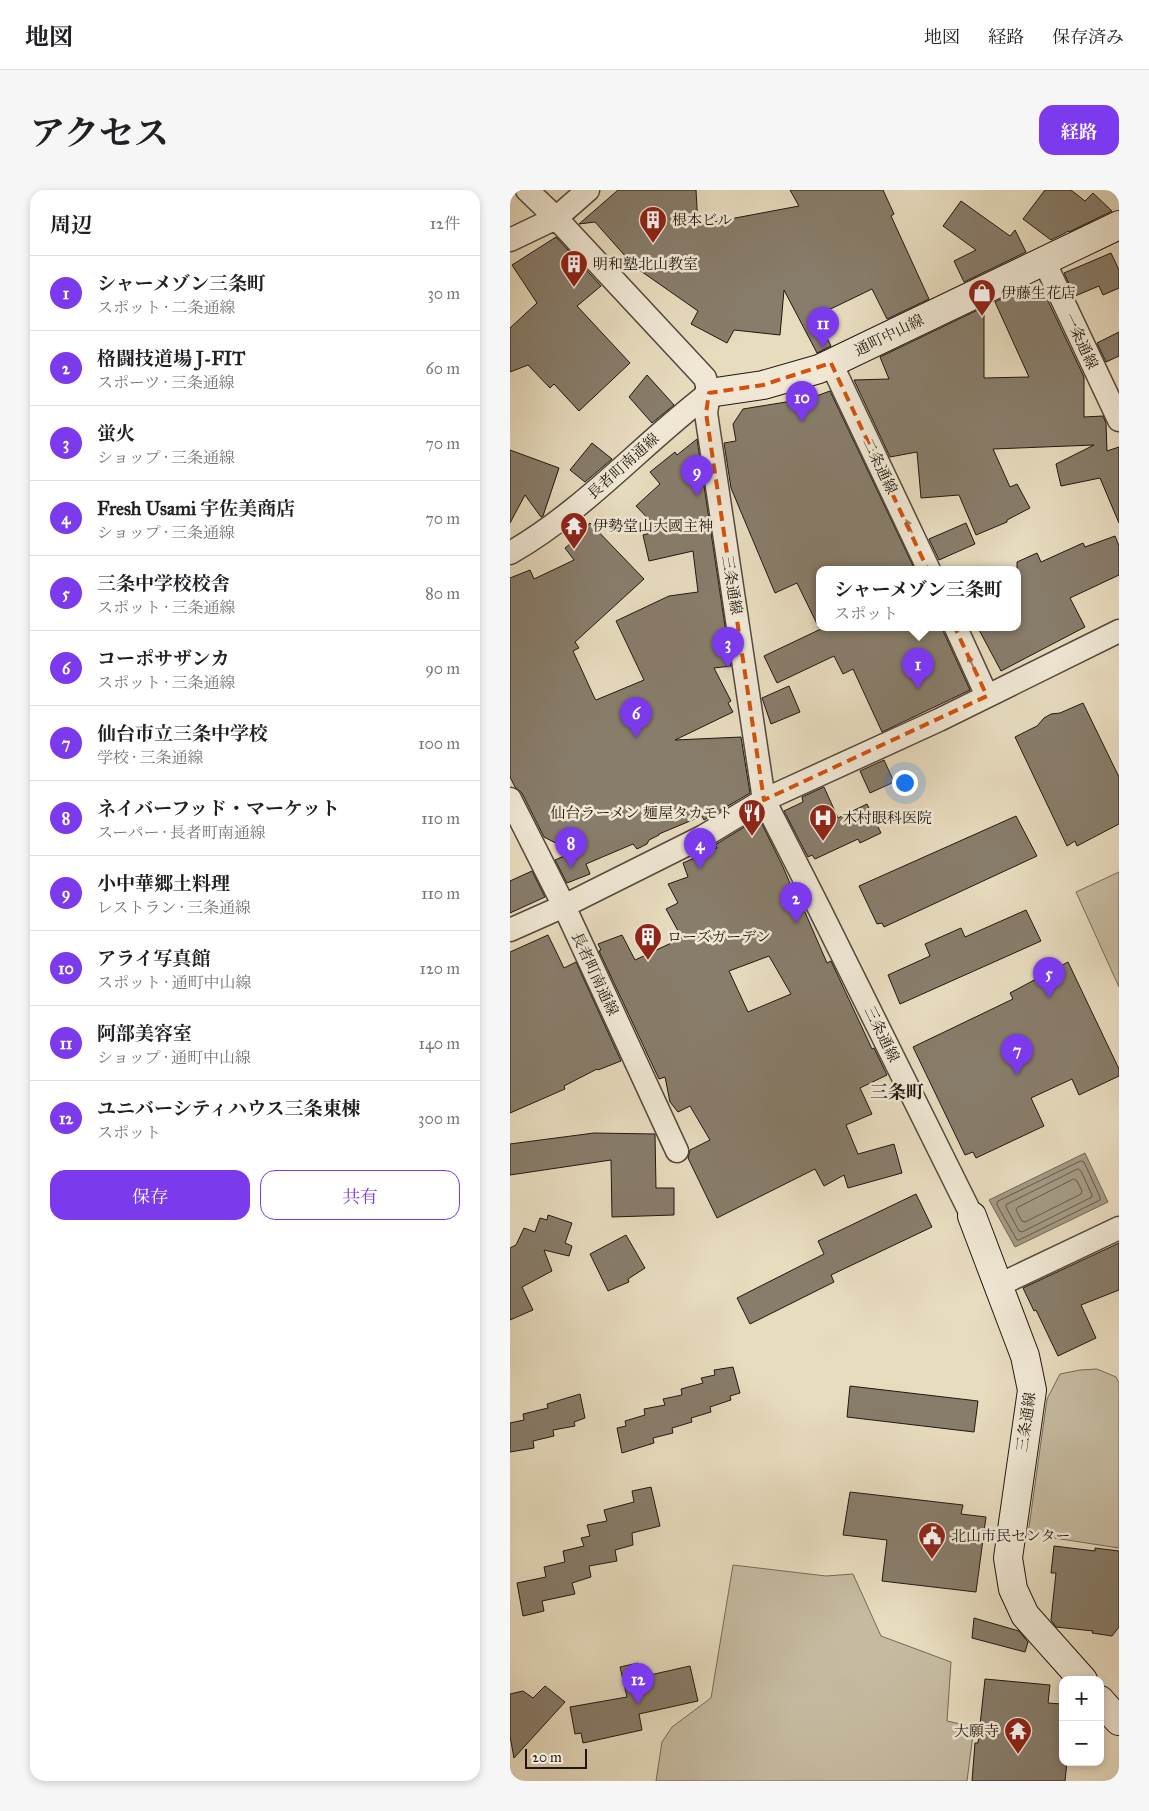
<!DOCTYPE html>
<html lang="ja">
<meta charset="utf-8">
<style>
:root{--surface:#fff;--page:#f6f6f6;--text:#202124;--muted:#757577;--line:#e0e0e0;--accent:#7c3aed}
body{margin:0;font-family:"IM FELL Great Primer","Noto Serif JP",serif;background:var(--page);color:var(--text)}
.controls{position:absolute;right:15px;bottom:15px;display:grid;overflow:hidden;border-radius:10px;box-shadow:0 2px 8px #0003}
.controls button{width:45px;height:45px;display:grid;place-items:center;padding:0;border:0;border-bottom:1px solid var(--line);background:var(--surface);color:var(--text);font:25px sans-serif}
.scale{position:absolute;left:15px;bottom:12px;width:62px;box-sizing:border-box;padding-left:5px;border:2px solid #21170f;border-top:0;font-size:14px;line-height:18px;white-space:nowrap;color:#21170f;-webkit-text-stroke:4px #f0e8d5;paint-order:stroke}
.you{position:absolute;left:394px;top:592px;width:18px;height:18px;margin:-12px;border:4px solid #fff;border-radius:50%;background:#1a73e8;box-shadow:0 0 0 8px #1a73e833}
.badge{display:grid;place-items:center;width:32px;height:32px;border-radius:50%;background:var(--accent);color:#fff;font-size:16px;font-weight:700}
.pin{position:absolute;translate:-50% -41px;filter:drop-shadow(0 1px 2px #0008)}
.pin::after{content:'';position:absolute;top:26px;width:18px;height:15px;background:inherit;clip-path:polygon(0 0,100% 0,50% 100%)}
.popup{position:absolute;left:306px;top:376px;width:205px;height:65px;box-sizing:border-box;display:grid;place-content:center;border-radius:10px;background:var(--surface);filter:drop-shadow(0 1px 4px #0005);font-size:16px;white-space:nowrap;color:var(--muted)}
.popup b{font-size:19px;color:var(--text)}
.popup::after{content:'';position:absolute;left:50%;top:100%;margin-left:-10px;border:10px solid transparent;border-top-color:var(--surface)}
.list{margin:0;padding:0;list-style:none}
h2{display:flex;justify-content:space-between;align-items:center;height:65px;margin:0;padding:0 20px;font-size:21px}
h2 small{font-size:16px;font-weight:400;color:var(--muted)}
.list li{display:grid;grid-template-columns:32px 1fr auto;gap:15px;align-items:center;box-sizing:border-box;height:75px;padding:0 20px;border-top:1px solid var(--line)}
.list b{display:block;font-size:19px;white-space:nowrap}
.list p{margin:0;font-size:16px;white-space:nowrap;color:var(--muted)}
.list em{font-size:16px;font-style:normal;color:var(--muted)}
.actions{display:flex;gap:10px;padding:15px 20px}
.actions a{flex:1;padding:11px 0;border:1px solid var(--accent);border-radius:15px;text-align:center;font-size:18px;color:var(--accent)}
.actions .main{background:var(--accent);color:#fff}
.map{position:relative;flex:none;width:609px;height:1591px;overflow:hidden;border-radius:15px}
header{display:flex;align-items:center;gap:30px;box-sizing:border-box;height:70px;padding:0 25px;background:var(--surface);border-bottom:1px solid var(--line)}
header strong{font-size:24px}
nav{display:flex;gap:28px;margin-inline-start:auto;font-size:18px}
.intro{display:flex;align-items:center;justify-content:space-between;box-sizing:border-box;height:120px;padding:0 30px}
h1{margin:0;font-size:35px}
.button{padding:12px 22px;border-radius:15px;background:var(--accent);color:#fff;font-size:18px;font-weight:700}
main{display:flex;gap:30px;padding:0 30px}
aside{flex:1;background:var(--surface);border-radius:15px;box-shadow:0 2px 8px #0003}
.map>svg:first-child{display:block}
.green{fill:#c6bba1;stroke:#746958}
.water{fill:#a49983;stroke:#706555}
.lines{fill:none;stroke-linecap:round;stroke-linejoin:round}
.shore{stroke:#625849;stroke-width:1}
.building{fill:#887d6b;stroke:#21170f;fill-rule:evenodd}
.street-casing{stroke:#53483b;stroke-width:25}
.secondary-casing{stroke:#21170f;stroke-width:30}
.street{stroke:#f0e8d5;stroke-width:22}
.secondary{stroke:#f0e8d5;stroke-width:28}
.oneway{fill:#938a7c}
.marked{fill:none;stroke:#d4520c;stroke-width:4;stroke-dasharray:10 6;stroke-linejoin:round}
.labels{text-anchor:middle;stroke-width:5;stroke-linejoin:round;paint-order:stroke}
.poi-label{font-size:15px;fill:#21170f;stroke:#f0e8d5;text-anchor:start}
.street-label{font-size:15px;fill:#21170f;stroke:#f0e8d5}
.quarter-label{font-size:18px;font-weight:bold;fill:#21170f;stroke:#f0e8d5}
</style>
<header>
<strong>地図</strong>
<nav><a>地図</a><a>経路</a><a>保存済み</a></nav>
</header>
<div class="intro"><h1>アクセス</h1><a class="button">経路</a></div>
<main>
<aside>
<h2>周辺<small>12件</small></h2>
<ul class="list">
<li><span class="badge">1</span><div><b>シャーメゾン三条町</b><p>スポット · 二条通線</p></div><em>30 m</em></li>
<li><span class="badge">2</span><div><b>格闘技道場 J-FIT</b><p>スポーツ · 三条通線</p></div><em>60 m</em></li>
<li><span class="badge">3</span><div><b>蛍火</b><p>ショップ · 三条通線</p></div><em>70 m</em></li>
<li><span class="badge">4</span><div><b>Fresh Usami 宇佐美商店</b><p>ショップ · 三条通線</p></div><em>70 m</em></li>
<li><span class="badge">5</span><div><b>三条中学校校舎</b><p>スポット · 三条通線</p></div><em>80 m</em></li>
<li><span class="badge">6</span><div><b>コーポサザンカ</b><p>スポット · 三条通線</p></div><em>90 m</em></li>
<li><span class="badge">7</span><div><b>仙台市立三条中学校</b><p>学校 · 三条通線</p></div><em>100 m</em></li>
<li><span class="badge">8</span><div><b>ネイバーフッド・マーケット</b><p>スーパー · 長者町南通線</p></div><em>110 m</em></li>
<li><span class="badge">9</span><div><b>小中華郷土料理</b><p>レストラン · 三条通線</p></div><em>110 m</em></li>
<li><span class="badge">10</span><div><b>アライ写真館</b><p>スポット · 通町中山線</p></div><em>120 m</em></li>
<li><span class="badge">11</span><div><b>阿部美容室</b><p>ショップ · 通町中山線</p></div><em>140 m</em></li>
<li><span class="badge">12</span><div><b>ユニバーシティハウス三条東棟</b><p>スポット</p></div><em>300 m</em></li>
</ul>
<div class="actions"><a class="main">保存</a><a>共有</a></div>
</aside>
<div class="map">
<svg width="609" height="1591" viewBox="0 0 609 1591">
<rect width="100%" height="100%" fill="#e8dcbf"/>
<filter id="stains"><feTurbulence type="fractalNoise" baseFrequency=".004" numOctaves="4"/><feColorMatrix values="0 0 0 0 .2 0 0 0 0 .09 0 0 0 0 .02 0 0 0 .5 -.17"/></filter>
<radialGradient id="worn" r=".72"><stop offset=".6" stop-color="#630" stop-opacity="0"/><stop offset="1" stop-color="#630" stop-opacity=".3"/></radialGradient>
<path class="green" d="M609 682V797L566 702Z
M587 1179 606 1187 609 1193V1358L518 1344 537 1209 550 1184 570 1180Z
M223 1375 316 1386 343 1384 371 1446 441 1472 437 1531 464 1537 457 1591H146L152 1552 162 1537 201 1508Z"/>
<path class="water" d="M575 963 598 1012 505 1057 479 1010Z"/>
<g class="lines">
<path class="shore" d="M571 971 574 972 590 1007V1010L509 1050H507L487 1015V1012Z
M568 979 571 981 582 1005V1007L512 1042 509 1041 496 1017V1015Z
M564 989 567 991 572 1001 571 1004 515 1032 512 1031 506 1020 507 1018Z"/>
</g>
<path class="building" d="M108 0H186L188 35 289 16 280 0H373L384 24 381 26 419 109 377 129 362 99 306 126 321 156 307 163 274 100 270 145 224 140 217 153 181 134 188 121 115 70 116 67 85 32 69 34Z
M535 0H561L575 11 583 3 602 21 559 42 558 41 555 43 541 50 513 29Z
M451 11 500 46 505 40 516 62 454 92 444 71 466 60 433 36Z
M46 47 91 96 67 116 120 173 69 221 44 194 40 198 18 175 0 182V138L27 113 2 75Z
M601 63 609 80V98L593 105 589 96 565 106 554 83Z
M530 94 574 187V227L593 226 596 233 597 261 609 257V333L590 288 551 296 546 274 584 255 483 259 500 297 507 294 520 318 497 330V332L466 345 449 305 411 308 407 262 380 267 344 190 379 189 370 167 474 117V188L519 187 485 112 515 97 513 102Z
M609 142V166L596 172 587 153Z
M137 185 164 215 142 233 119 207Z
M320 201 405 380H309V438L287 393 265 403 221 298 214 253 226 251 223 234 233 219 301 208Z
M187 249 221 476 204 478 221 511 218 513 223 522 165 550 231 547 240 603 194 630 192 626 149 644V645L139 650 137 654 127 659 123 654 76 674 80 684 57 693 45 670 63 662 34 647 12 603 5 597 0 587V388L20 380 24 389 64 370 55 358 65 350 64 348 80 333 134 389 65 452 69 458 63 461 85 509 86 510 134 490 106 431 159 406 188 402 183 361 139 371 133 345 150 341 126 316 150 294 140 282 165 262 167 265Z
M82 253 102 269 75 292 60 280Z
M0 260 49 278 33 326 31 327 15 305 0 333Z
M456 333 465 354 429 370 419 349Z
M605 346 609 356V385L560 408 575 437 491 481 468 438H507V372L527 363 531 372 573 353 575 357Z
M313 438H433L434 443 460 500 372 542 343 479 333 484 324 466 267 493 254 466Z
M279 496 290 522 261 534 252 508Z
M573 513 609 587V634L567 656 565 651 557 656 505 547 527 536 534 528 541 524 550 523Z
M374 570 384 592 360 603 350 581Z
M314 597 328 628 357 614 371 643 350 653 348 649 305 669 302 665 298 667 274 621 293 612 292 607Z
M506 626 527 666 374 737 372 733 367 734 349 696Z
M249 628 273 677 289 714 291 713 317 773 321 771 362 859 364 858 377 885 350 898 362 924 336 935 348 964 384 954 392 983 338 998 334 985 314 996 305 979 207 1028 178 968 180 960 200 950 180 916 168 922 160 912 155 887 149 889 89 761 91 760 88 754 112 745 125 770 172 748 156 719 168 713 158 694 178 687 173 673 207 658 205 655ZM259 766 281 804 238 822 219 781Z
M22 681 35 707 0 723V691Z
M516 720 531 751 390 814 378 785 420 766 415 754 451 738 455 747Z
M38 745 54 778 66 772 111 871 88 880 87 879 54 896 55 899 0 923V762Z
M558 772 609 879V886L569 905 562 889 521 908 534 936 466 968 463 962 455 965 403 857 503 809 500 803Z
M84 943 145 944 146 998H164V1025L102 1027 101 970 0 985V954Z
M406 1004 422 1037 321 1085 324 1092 240 1134 227 1108 314 1064 308 1051Z
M38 1025 62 1033 55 1053 62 1056 59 1066 34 1060 42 1081 12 1097 23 1120 0 1130V1058L6 1055 14 1038 25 1042 30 1028 37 1030Z
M116 1045 135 1078 118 1089 119 1092 98 1101 80 1064Z
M609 1053V1100L571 1115 586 1148 548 1166 526 1120 524 1121 513 1098Z
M223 1177 230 1203 220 1206 221 1210 200 1217 201 1222 181 1228 182 1232 162 1238 163 1243 143 1248 144 1253 112 1263 107 1238 116 1236 115 1231 135 1225 134 1219 155 1215 153 1209 172 1205 171 1199 193 1193 191 1188 205 1185 204 1180Z
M340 1196 468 1211 464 1242 337 1227Z
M70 1204 75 1228 64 1232 65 1236 43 1240 44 1246 23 1251 24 1258 0 1262V1233L14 1230 13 1224 38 1218 37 1214Z
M141 1297 150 1336 122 1343 123 1355 105 1360 107 1371 79 1376 81 1387 62 1393 65 1404 32 1411 34 1421 13 1426 7 1393 36 1387 34 1377 55 1372 53 1361 74 1356 71 1348 80 1346 77 1335 97 1331 94 1320 124 1312 122 1301Z
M340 1302 453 1315 451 1324 476 1327 466 1402 372 1391 377 1350 333 1345Z
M544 1356 585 1361V1358L609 1361V1437L602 1446 582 1443 583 1441 546 1437 541 1430 546 1383H541Z
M464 1428 509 1441 518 1452 515 1462 462 1448Z
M128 1473 131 1487 180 1476 188 1511 129 1524 132 1540 73 1553 71 1543 65 1544 60 1517 117 1507 110 1477Z
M475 1489 540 1495 538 1513 552 1514 553 1572H557L555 1591H462L465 1553H468Z
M35 1496 55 1512 4 1568 0 1546V1504L13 1501 23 1508Z"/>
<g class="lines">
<defs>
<path id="street" d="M17 0 46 28 195 188 199 203 196 223 254 610 309 718 462 1026
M0 50 46 28 78 0
M534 71 609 230
M321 173 419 380
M0 363C75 320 131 255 199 203
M446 438 477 506
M0 609 54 716 167 961
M0 740 54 716 194 646 254 610 429 530 609 441
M489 1095 609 1038"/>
<path id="secondary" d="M199 203 253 195 309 179 609 35
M462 1026 515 1166 522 1200 498 1368 503 1399 515 1425 573 1490
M590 1510 609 1531"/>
</defs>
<use href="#street" class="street-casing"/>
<use href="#secondary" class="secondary-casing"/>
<use href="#street" class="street"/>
<use href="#secondary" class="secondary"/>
</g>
<defs><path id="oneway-solid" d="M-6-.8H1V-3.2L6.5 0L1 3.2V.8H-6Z" transform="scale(1.25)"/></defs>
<g class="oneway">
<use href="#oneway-solid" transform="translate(399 336) rotate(-115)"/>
<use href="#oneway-solid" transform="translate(461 472) rotate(-115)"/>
</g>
<path class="marked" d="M321 173 477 506 254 610 196 223 199 203 253 195Z"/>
<defs>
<symbol id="building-pin" viewBox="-11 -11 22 30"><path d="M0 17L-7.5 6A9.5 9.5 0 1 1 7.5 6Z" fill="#8f2418" stroke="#f0e8d5"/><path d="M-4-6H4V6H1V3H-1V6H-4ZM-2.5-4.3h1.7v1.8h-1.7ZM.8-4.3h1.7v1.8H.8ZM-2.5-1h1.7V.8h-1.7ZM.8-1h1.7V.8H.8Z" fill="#fff"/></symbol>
<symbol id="shop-pin" viewBox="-11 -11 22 30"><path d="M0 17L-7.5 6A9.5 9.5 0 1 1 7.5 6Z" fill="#8f2418" stroke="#f0e8d5"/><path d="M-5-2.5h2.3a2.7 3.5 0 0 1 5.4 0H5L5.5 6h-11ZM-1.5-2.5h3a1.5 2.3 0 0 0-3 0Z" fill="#fff"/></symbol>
<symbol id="temple-pin" viewBox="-11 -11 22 30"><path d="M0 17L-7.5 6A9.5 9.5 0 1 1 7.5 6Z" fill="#8f2418" stroke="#f0e8d5"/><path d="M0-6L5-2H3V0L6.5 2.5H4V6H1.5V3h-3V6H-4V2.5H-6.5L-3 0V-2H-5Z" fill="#fff"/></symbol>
<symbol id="restaurant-pin" viewBox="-11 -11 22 30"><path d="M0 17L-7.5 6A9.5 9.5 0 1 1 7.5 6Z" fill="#8f2418" stroke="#f0e8d5"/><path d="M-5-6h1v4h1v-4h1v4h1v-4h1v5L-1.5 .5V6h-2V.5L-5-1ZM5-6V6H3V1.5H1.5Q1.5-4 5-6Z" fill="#fff"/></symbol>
<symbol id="hospital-pin" viewBox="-11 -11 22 30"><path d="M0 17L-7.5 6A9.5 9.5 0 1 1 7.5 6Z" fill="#8f2418" stroke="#f0e8d5"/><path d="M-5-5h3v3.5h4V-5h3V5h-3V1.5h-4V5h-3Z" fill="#fff"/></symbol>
<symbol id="civic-pin" viewBox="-11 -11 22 30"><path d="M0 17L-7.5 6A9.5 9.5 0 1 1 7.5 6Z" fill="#8f2418" stroke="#f0e8d5"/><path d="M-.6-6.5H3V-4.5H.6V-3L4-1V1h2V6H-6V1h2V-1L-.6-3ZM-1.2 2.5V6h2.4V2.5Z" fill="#fff"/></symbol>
</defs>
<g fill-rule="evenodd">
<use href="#building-pin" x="127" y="14" width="32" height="43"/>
<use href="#building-pin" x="48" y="58" width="32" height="43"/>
<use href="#shop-pin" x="456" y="87" width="32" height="43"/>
<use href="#temple-pin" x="48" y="320" width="32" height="43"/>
<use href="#restaurant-pin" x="226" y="607" width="32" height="43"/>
<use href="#hospital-pin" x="297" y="612" width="32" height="43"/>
<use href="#building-pin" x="122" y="731" width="32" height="43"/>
<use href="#civic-pin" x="406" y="1330" width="32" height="43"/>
<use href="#temple-pin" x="492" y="1525" width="32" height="43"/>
</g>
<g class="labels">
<g class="poi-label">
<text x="162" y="35">根本ビル</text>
<text x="83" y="79">明和塾北山教室</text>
<text x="491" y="108">伊藤生花店</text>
<text x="83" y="341">伊勢堂山大國主神</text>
<text x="223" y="628" text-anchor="end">仙台ラーメン 麺屋タカモト</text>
<text x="332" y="633">木村眼科医院</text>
<text x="157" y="752">ローズガーデン</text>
<text x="441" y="1351">北山市民センター</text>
<text x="489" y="1546" text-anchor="end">大願寺</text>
</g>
<g class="street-label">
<text transform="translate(379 145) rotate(-26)" y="5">通町中山線</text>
<text transform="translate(571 151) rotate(65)" y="5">一条通線</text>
<text transform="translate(113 276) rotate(-42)" y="5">長者町南通線</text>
<text transform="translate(370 276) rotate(64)" y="5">二条通線</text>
<text transform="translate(222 395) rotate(81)" y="5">三条通線</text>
<text transform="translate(85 784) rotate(65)" y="5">長者町南通線</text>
<text transform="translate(372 844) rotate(64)" y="5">三条通線</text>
<text transform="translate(516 1232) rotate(-82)" y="5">三条通線</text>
</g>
<g class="quarter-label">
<text x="387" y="908">三条町</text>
</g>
</g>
<rect width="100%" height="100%" filter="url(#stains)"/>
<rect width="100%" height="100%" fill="url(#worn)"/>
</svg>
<div class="controls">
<button>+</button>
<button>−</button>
</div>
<div class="scale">20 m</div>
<div class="you"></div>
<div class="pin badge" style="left:408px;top:499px">1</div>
<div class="popup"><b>シャーメゾン三条町</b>スポット</div>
<div class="pin badge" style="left:286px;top:733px">2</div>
<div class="pin badge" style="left:218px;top:478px">3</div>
<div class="pin badge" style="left:190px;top:679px">4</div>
<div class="pin badge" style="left:539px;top:808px">5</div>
<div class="pin badge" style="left:126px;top:548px">6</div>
<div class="pin badge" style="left:507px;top:885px">7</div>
<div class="pin badge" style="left:61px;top:678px">8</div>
<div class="pin badge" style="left:187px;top:306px">9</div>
<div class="pin badge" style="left:292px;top:232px">10</div>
<div class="pin badge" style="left:313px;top:158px">11</div>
<div class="pin badge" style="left:128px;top:1514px">12</div>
</div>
</main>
